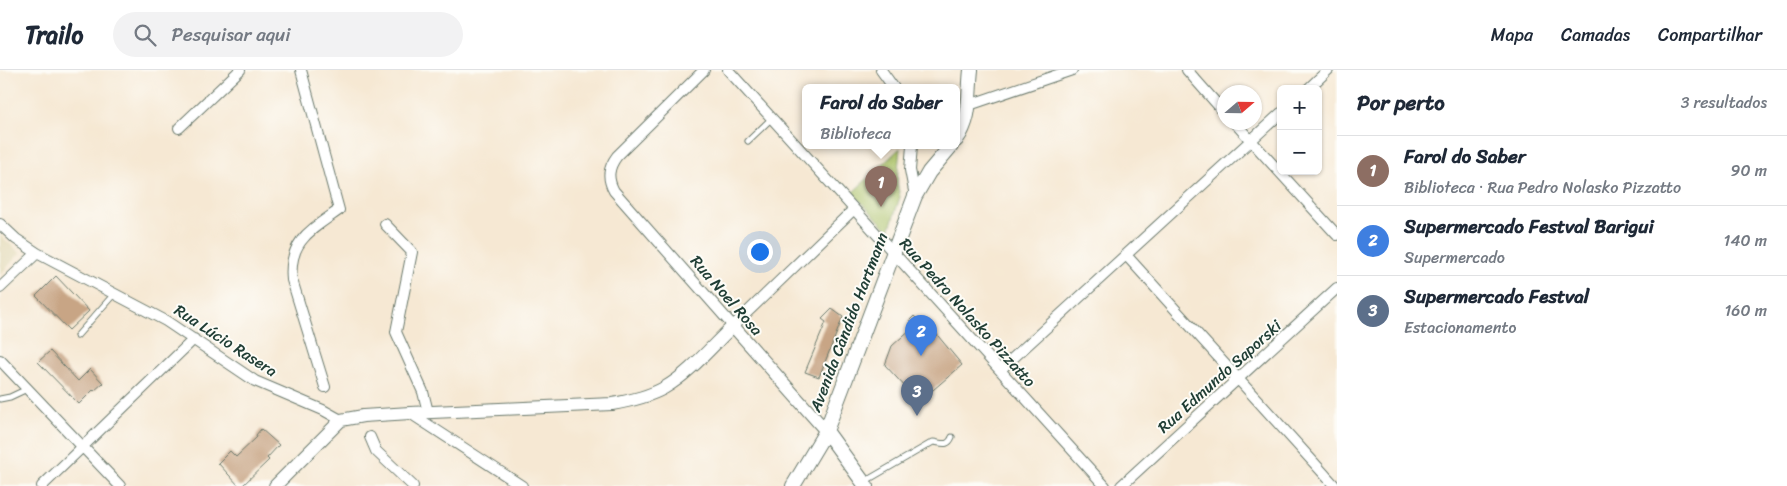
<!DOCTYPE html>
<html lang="pt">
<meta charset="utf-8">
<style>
:root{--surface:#fff;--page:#f2f2f3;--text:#1f2937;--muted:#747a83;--line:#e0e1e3;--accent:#db2777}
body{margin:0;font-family:Sriracha,sans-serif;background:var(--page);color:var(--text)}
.controls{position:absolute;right:15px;top:15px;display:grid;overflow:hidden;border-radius:8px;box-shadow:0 1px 4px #0004}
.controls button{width:45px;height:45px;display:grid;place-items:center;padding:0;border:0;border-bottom:1px solid var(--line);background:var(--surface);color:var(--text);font:25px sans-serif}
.compass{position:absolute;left:1217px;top:15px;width:45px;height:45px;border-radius:50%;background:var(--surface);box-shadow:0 1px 4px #0004;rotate:70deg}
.you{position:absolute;left:759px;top:181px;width:18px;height:18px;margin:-12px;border:4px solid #fff;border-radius:50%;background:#1a73e8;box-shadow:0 0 0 8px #1a73e833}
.badge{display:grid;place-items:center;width:32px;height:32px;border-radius:50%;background:var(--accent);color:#fff;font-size:16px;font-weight:700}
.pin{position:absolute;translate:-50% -41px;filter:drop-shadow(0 1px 2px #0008)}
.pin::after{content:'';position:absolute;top:26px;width:18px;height:15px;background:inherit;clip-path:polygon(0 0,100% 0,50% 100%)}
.popup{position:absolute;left:802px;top:14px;width:158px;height:65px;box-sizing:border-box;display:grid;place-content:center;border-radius:8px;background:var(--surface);filter:drop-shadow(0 1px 4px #0005);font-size:16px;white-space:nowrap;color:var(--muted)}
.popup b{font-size:19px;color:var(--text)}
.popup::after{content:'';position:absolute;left:50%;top:100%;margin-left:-10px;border:10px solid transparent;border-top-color:var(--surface)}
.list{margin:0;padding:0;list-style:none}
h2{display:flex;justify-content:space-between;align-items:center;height:65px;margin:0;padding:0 20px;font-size:21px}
h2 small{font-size:16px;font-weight:400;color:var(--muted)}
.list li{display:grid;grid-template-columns:32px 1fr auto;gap:15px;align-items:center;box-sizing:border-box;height:70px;padding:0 20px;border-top:1px solid var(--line)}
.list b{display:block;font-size:19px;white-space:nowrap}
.list p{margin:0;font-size:16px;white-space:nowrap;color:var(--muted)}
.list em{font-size:16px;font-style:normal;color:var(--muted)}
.icon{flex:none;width:28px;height:28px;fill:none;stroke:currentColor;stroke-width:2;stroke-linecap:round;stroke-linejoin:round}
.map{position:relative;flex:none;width:1337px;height:416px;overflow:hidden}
header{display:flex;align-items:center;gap:30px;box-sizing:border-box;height:70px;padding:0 25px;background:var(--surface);border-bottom:1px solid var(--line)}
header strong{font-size:24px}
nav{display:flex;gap:28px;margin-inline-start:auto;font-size:18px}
.search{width:350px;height:45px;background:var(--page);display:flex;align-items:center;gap:12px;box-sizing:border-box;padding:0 18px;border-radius:28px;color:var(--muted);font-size:19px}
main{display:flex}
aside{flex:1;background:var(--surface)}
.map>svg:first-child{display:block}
.built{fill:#e4dbba}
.green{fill:#a8bf64;stroke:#647e4c}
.building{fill:#c8a585}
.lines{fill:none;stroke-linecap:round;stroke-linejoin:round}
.service-casing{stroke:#6a796c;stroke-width:7}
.minor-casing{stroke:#6a796c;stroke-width:12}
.tertiary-casing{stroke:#6a796c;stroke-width:14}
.secondary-casing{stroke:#6a796c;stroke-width:16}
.service{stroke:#fff;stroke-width:5}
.minor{stroke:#fff;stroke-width:10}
.tertiary{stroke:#fff;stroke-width:12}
.secondary{stroke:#fff;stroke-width:14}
.labels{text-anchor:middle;stroke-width:4;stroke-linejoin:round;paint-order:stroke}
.street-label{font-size:16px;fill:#1f3d34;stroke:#fdfcf7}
</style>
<header>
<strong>Trailo</strong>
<div class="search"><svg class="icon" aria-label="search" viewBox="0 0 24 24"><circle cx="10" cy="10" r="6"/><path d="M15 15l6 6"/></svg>Pesquisar aqui</div>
<nav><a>Mapa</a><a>Camadas</a><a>Compartilhar</a></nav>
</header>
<main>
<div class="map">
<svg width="1337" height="416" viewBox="0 0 1337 416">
<rect width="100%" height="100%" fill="#fdfcf7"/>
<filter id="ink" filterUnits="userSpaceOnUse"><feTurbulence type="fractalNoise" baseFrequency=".02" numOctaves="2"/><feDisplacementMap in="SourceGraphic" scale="10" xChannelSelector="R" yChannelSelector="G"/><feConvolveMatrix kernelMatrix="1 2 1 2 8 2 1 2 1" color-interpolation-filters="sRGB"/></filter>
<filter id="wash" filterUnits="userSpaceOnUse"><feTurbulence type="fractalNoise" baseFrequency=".0096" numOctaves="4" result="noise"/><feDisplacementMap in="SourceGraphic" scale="20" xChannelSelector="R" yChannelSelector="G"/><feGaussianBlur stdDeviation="1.12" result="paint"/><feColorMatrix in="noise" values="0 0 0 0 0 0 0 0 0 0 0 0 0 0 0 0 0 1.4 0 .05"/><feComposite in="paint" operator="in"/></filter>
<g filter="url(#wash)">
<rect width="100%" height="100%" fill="#f6e8d3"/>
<path class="built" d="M0 165 20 183 0 205Z"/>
<path class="green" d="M900 78 897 112 900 127 889 161 852 123Z"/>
<g id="blocks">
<path class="building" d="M56 206 89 241 69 260 36 226Z
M832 239 843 247 819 307 805 302 826 252 822 249Z
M914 246 920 252 924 249 962 295 919 332 885 295 892 276 913 257 908 252Z
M50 281 78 311 90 299 103 313 94 321 93 320 79 334 38 292Z
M261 359 279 375 267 388 269 390 242 416H239L218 393 230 381 236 387 257 367 256 365Z"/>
</g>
</g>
<g filter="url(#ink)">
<use href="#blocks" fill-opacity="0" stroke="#6a796c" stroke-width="1"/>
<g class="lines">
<defs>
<path id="service" d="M748 71 772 48
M77 266 114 224
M0 329 10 327 27 319
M864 412 933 372C942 373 948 377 952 367"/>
<path id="minor" d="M301 0 339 140C311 160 288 171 292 210L325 317
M704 0 617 86C608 98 607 108 614 121L733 256 854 139
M728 0 1105 416
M881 0 894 18
M1187 0 1224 42
M1308 19 1328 0
M969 35 1072 0
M1234 52 1337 165
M179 58 240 0
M912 76 910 100 915 126
M0 154 16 169 37 183 166 251 255 311 323 340 341 350
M385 154 412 182 396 262 423 322 428 342
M1126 185 1335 416
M0 218 37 183
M0 290 120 416
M1000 300 1281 43
M410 343 522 416
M370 367 376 381 413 416
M42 416 194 269
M1121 416 1337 218"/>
<path id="tertiary" d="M275 416 341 350 363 346 410 343 612 334C630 331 648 327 664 318 689 304 712 276 733 256L826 361"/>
<path id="secondary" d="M956 70C972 48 968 25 971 0
M826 361 866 416
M793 416 826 361 915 126 929 102 951 76"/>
</defs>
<use href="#service" class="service-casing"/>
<use href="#minor" class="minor-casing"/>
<use href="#tertiary" class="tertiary-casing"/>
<use href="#secondary" class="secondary-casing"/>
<use href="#service" class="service"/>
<use href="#minor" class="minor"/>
<use href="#tertiary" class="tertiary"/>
<use href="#secondary" class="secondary"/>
</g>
</g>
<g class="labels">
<g class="street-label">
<text transform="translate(727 225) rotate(49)" y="6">Rua Noel Rosa</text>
<text transform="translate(968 242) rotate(48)" y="6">Rua Pedro Nolasko Pizzatto</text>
<text transform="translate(848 252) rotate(-69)" y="6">Avenida Cândido Hartmann</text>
<text transform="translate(226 270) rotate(33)" y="6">Rua Lúcio Rasera</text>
<text transform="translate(1219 306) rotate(-42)" y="6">Rua Edmundo Saporski</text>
</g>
</g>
</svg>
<div class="controls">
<button>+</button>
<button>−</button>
</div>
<svg class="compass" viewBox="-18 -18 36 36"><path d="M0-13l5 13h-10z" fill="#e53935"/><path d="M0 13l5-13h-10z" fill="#747a83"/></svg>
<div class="you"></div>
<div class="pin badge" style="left:881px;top:137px;background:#8d6e63">1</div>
<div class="popup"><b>Farol do Saber</b>Biblioteca</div>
<div class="pin badge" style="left:921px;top:286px;background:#3f7fe0">2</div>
<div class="pin badge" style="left:917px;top:346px;background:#5c6f8a">3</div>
</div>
<aside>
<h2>Por perto<small>3 resultados</small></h2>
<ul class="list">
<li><span class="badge" style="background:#8d6e63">1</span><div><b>Farol do Saber</b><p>Biblioteca · Rua Pedro Nolasko Pizzatto</p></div><em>90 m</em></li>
<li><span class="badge" style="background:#3f7fe0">2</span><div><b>Supermercado Festval Barigui</b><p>Supermercado</p></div><em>140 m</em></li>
<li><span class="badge" style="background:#5c6f8a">3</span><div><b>Supermercado Festval</b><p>Estacionamento</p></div><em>160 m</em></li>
</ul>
</aside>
</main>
